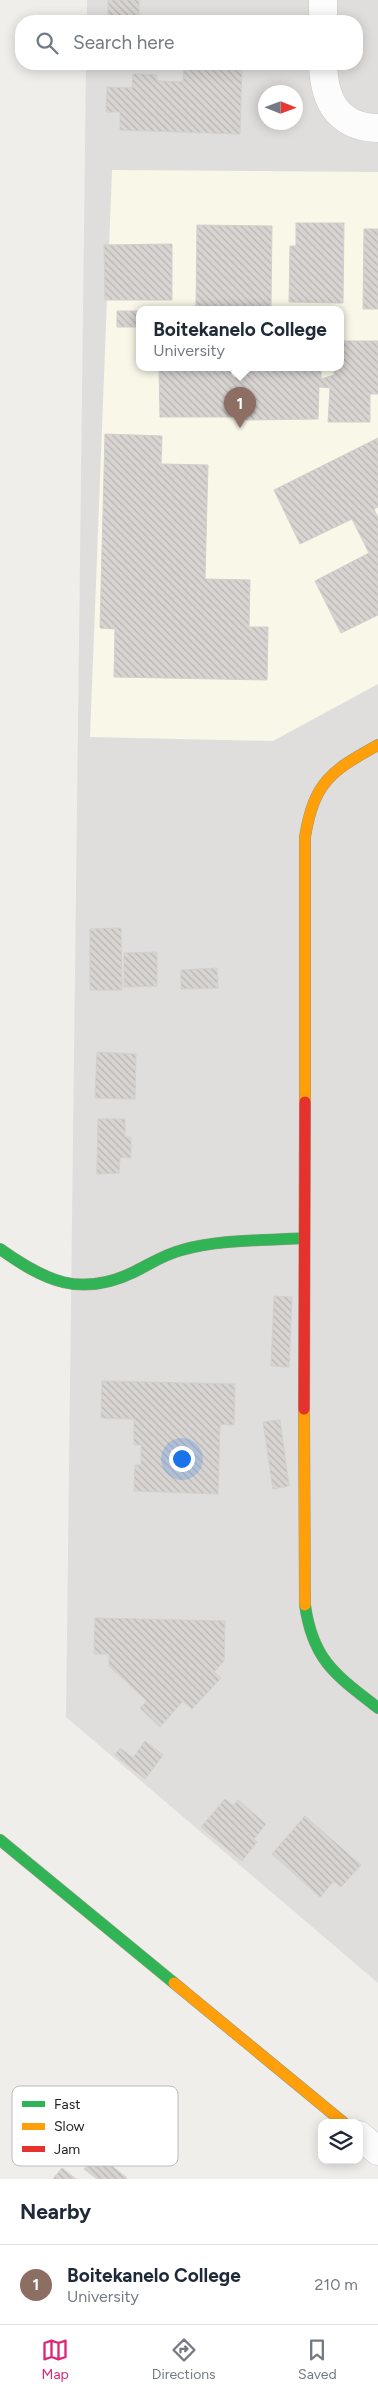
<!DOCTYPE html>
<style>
:root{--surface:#fff;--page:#f6f6f7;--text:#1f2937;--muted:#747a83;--line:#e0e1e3;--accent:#db2777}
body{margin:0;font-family:Figtree,sans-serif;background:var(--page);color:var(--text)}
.controls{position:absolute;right:15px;bottom:15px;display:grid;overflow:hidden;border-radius:10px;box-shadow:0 2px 12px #0003}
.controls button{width:45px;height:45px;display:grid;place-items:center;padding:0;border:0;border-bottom:1px solid var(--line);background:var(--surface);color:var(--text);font:25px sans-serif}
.compass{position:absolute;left:258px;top:85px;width:45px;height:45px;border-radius:50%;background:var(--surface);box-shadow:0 2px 12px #0003;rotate:91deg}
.you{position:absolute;left:181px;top:1458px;width:18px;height:18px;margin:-12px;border:4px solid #fff;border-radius:50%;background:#1a73e8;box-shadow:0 0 0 8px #1a73e833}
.badge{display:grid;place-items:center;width:32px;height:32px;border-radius:50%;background:var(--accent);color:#fff;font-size:16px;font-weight:700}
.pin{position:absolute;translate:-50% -41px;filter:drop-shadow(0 1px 2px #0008)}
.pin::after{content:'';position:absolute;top:26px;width:18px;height:15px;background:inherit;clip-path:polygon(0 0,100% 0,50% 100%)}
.popup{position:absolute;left:136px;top:306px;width:208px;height:65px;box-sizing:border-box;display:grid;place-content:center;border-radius:10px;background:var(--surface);filter:drop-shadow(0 1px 4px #0005);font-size:16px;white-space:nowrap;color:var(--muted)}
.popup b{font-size:19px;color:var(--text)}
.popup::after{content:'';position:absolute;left:50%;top:100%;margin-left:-10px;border:10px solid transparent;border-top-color:var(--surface)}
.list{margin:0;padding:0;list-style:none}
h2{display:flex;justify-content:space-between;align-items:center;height:65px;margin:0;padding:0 20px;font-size:21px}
h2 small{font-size:16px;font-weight:400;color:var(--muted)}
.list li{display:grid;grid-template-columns:32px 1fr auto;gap:15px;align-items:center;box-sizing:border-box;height:80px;padding:0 20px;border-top:1px solid var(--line)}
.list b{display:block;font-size:19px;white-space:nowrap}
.list p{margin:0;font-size:16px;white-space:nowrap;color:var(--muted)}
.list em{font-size:16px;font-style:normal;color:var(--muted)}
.icon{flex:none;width:28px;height:28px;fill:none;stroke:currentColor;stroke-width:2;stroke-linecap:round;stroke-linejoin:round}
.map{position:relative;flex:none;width:378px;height:2179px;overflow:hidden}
.search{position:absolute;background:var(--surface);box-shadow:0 2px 12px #0003;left:15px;right:15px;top:15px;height:55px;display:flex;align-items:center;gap:12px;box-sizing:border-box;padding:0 18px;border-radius:20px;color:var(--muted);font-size:19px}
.sheet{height:145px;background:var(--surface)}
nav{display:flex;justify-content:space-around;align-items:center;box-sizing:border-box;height:70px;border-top:1px solid var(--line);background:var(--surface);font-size:14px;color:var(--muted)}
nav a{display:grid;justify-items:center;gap:2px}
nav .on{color:var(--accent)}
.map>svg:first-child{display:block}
.residential{fill:#dfdedc;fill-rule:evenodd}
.education{fill:#f8f7e8;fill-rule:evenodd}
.building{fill:url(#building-back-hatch);stroke:#d3d0cc}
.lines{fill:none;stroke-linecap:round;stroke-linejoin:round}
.street-casing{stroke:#c9c8c7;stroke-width:29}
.fast-casing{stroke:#999a82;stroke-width:12}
.slow-casing{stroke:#999a82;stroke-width:12}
.jam-casing{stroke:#999a82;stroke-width:12}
.street{stroke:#fdfcfc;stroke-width:28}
.fast{stroke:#30b455;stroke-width:11}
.slow{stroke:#ff9f0a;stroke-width:11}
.jam{stroke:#e5322d;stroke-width:11}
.key{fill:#fff;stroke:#bdbdbd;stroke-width:1}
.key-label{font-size:14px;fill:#222}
</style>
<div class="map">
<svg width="378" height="2179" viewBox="0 0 378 2179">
<defs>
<pattern id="building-back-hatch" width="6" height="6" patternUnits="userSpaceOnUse" patternTransform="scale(1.25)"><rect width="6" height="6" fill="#d7d4d2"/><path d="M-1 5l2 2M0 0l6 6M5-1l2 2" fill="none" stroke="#b8b6b4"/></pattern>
</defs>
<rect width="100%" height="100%" fill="#f0eeeb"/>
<path class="residential" d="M87 0H378V1983L66 1717 86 64H357V21H87ZM266 92H296V122H266ZM140 309H340V367H140Z"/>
<path class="education" d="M112 170 378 172V684L273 741 90 737ZM140 309H340V367H140Z"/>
<path class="building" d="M108 0H139V17L108 16Z
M108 64H134V65H108Z
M184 64H242L240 134 120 130V112H106L107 87 132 88 133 74 157 75V81L183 82Z
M296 223H344L343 303 289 302 290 246H296Z
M197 225 272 226 271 307 196 306Z
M364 229H378V309H363Z
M172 244V300H105L104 245Z
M117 311H140V327H117Z
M340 341H378V394H370V422H328L330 388 319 387 318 419 246 420 237 410 239 392 232 388V417H160L159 367H231V375L235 378 239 374H247V367H321V379L334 375V367H340Z
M105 434 162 436 161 464 208 465 205 579 250 580 249 627H268L267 680 114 677 115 629 100 628Z
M378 438V507L374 509 378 518V615L341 633 315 581 369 553 352 519 300 544 274 490Z
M121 928 122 990H90V929Z
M157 952V986L124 987V953Z
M217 968 218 988 181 989V970Z
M97 1052 136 1054 135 1099 95 1098Z
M98 1119H125V1137H131V1158L120 1157 119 1173 97 1174Z
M274 1296 292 1297 289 1367 271 1366Z
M102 1381 235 1384 234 1425 220 1424 218 1494 134 1491 135 1465H141V1445H134V1419L101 1418Z
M280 1420 289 1486 273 1489 263 1422Z
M95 1618 225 1621 224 1661 214 1672 221 1678 192 1709 183 1701 160 1727 140 1708 147 1701 109 1666V1654H94Z
M145 1741 163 1755 145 1779 115 1755 120 1748 133 1758Z
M225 1799 233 1806 238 1800 266 1824 254 1839 257 1842 242 1861 201 1827Z
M305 1816 361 1865 341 1887 334 1881 320 1897 272 1854Z
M97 2154 127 2178 125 2179H97L84 2169Z
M62 2168 76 2179H53Z"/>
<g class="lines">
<defs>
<path id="street" d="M323 0V21
M323 64C324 101 338 127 378 128
M359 2135 378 2151"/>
<path id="fast" d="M0 1249C45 1281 80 1298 134 1272 150 1264 165 1254 182 1250 221 1239 264 1241 304 1238
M305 1605C313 1661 336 1675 378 1708
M0 1840 174 1983"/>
<path id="slow" d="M305 1102V837C314 782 331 771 378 745
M304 1409 305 1605
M174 1983 344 2123"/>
<path id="jam" d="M304 1409 305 1102"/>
</defs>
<use href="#street" class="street-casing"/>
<use href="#fast" class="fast-casing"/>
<use href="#slow" class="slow-casing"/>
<use href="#jam" class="jam-casing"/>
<use href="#street" class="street"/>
<use href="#fast" class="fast"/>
<use href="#slow" class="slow"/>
<use href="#jam" class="jam"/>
</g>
<rect x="12" y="2086" width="166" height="80" rx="8" class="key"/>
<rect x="22" y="2101" width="23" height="6" fill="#30b455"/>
<rect x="22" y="2123" width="23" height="7" fill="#ff9f0a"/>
<rect x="22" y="2146" width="23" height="6" fill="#e5322d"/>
<g class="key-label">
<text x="54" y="2109">Fast</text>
<text x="54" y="2131">Slow</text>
<text x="54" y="2154">Jam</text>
</g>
</svg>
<div class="controls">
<button><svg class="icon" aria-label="layers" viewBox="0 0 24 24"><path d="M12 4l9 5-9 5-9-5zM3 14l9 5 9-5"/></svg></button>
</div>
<svg class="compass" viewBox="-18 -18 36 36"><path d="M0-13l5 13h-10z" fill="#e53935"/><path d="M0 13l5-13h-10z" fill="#747a83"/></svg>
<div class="you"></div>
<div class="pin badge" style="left:240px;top:428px;background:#8d6e63">1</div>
<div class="popup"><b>Boitekanelo College</b>University</div>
<div class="search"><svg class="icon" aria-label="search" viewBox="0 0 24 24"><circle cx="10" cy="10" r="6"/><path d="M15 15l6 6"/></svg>Search here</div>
</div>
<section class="sheet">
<h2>Nearby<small></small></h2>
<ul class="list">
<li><span class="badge" style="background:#8d6e63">1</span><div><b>Boitekanelo College</b><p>University</p></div><em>210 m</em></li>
</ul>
</section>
<nav>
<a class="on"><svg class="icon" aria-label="map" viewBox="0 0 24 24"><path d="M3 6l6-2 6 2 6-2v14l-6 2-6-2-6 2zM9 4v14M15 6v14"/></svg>Map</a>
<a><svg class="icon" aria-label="directions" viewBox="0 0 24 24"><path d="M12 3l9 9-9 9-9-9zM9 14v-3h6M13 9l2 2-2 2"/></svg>Directions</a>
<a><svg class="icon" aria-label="saved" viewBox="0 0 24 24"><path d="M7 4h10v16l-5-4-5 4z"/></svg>Saved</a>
</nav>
